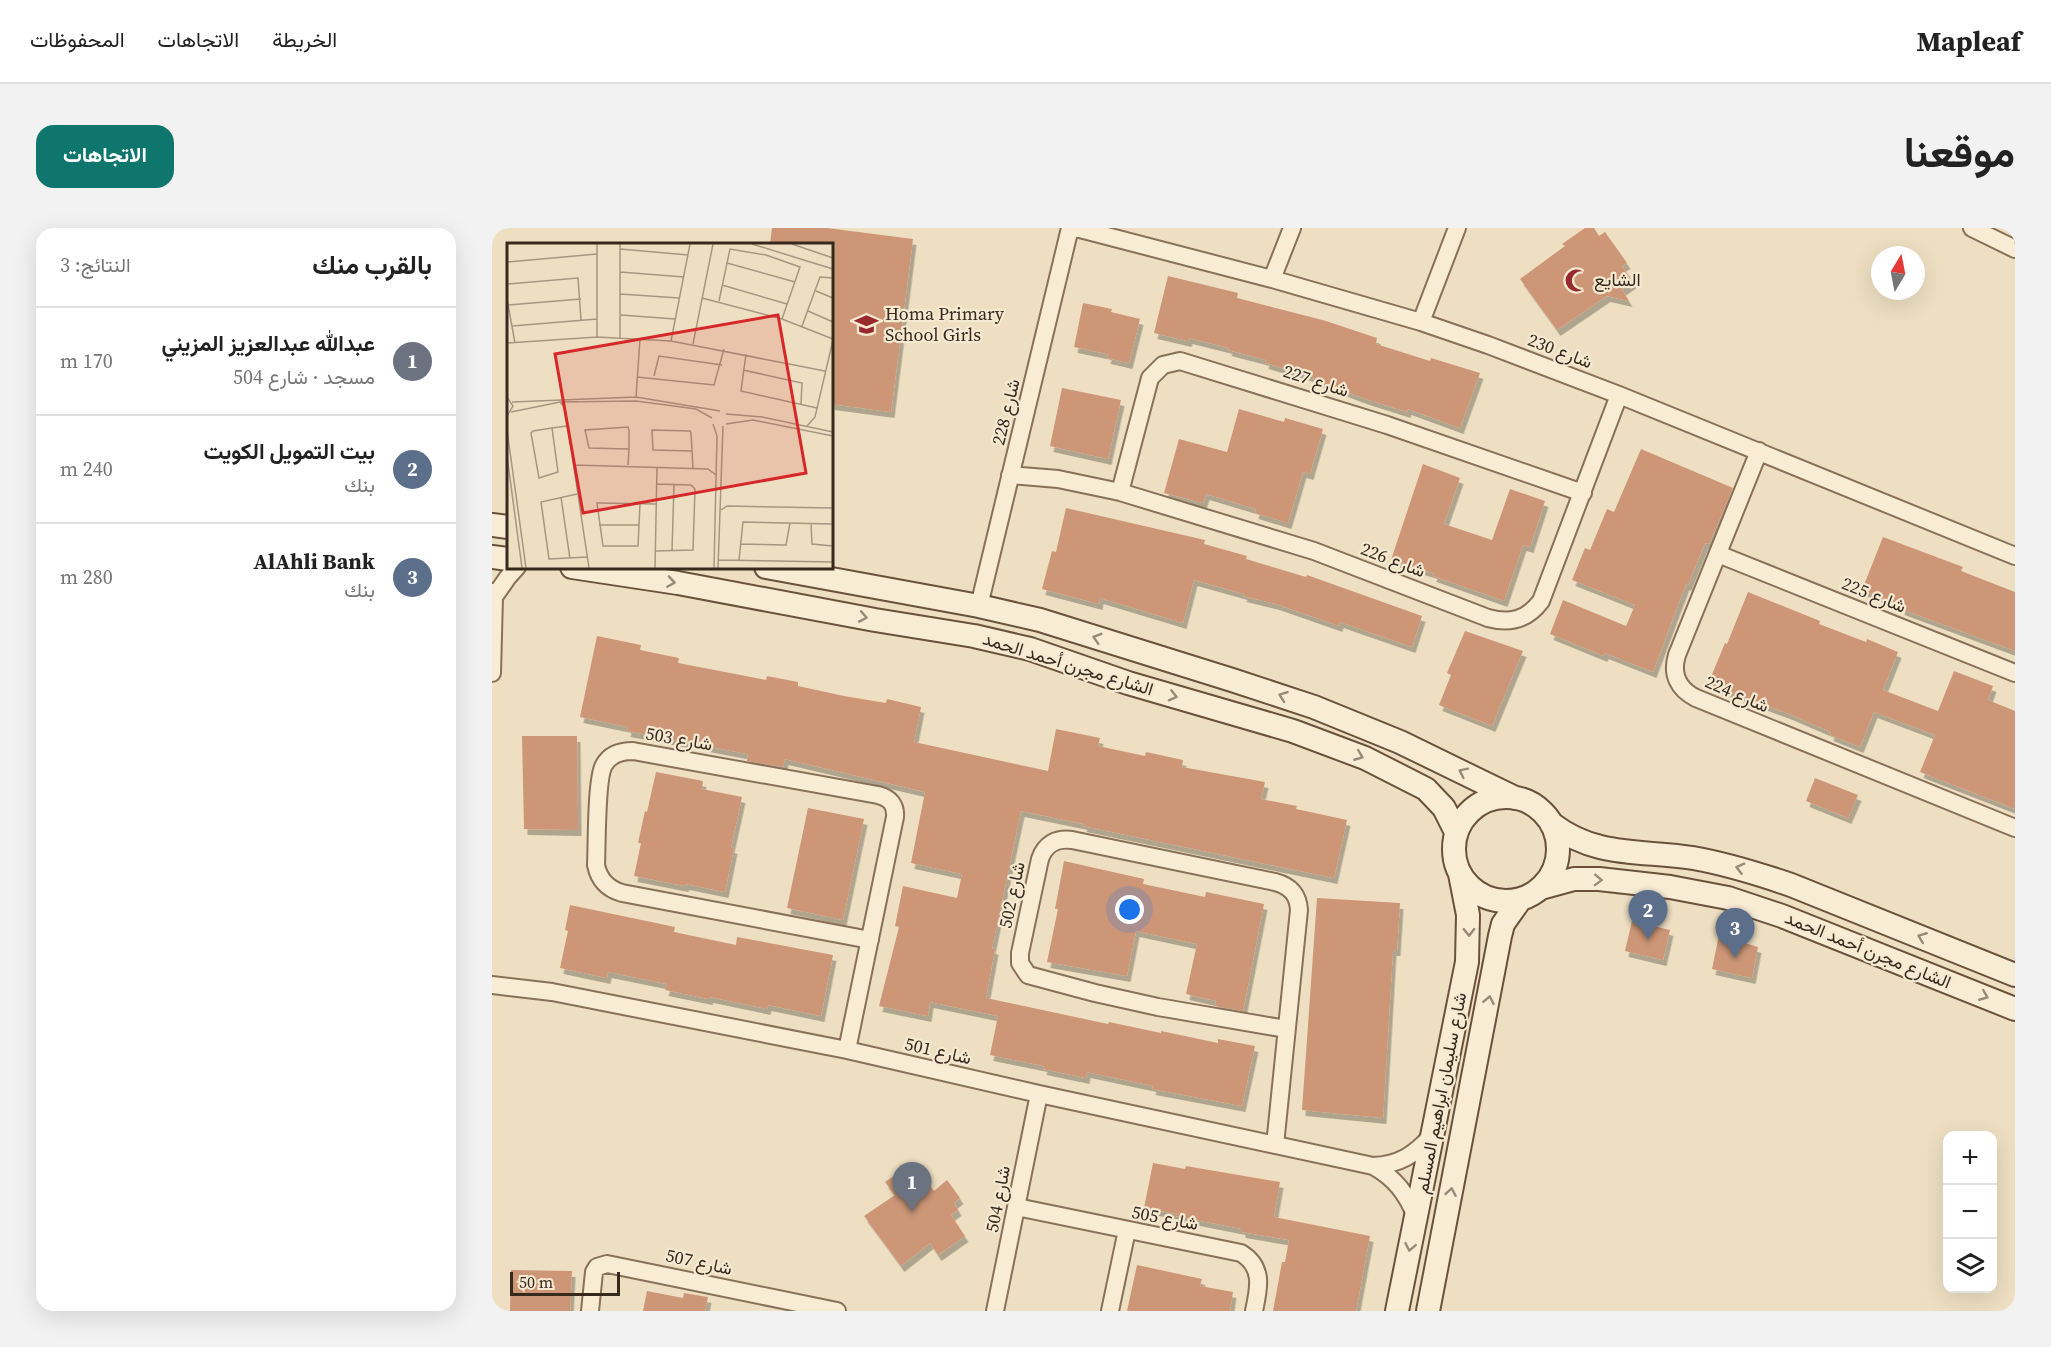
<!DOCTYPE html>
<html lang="ar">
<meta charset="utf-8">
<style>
:root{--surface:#fff;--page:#f2f2f2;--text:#222;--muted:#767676;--line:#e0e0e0;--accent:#0f766e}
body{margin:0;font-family:"Source Serif 4",Vazirmatn,serif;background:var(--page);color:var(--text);direction:rtl}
.controls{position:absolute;right:18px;bottom:18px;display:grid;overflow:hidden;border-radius:12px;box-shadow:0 6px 24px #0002}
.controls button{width:54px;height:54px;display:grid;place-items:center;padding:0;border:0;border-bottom:2px solid var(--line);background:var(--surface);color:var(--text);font:30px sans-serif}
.compass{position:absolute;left:1379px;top:18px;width:54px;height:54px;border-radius:50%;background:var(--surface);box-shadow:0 6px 24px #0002;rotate:10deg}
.scale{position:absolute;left:18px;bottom:15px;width:110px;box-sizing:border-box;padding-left:6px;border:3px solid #38291d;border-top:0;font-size:16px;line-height:21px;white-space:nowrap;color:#38291d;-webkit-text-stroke:4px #f5e9d1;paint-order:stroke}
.you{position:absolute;left:638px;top:682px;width:21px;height:21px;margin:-15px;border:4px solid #fff;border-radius:50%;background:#1a73e8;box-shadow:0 0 0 9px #1a73e833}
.badge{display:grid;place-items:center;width:39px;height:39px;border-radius:50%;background:var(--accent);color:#fff;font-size:20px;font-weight:700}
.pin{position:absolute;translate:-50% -50px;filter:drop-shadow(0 2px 3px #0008)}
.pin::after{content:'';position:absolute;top:32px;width:21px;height:18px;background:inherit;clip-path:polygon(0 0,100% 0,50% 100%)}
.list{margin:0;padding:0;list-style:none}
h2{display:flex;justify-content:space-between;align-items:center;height:78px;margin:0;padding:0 24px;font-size:26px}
h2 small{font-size:20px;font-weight:400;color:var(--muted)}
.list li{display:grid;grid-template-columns:39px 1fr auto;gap:18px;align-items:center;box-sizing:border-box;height:108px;padding:0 24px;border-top:2px solid var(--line)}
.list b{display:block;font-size:22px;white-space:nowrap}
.list p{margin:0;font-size:20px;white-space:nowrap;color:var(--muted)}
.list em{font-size:20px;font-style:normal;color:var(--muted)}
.icon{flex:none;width:33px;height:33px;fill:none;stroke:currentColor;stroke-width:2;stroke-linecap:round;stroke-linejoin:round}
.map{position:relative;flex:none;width:1523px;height:1083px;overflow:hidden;direction:ltr;border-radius:18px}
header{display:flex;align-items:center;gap:36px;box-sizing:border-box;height:84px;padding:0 30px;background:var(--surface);border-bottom:2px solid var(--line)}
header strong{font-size:28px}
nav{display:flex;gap:33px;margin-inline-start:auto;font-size:21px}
.intro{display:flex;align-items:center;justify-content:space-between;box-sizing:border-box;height:144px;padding:0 36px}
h1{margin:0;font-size:42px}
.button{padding:15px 27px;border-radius:18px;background:var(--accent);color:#fff;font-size:21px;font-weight:700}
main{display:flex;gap:36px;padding:0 36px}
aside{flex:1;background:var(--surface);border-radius:18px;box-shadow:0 6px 24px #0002}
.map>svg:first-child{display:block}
.building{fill:#cd9777;filter:url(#shadow)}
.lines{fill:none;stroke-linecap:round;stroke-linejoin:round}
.street-casing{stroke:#887059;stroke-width:20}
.secondary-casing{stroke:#6a513c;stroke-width:26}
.street{stroke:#f9ecd5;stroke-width:16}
.secondary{stroke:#f9ecd5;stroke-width:22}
.oneway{stroke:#988a79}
.labels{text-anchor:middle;stroke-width:4.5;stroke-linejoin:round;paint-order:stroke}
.poi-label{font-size:18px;fill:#38291d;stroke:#f5e9d1;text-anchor:start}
.street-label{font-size:18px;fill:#38291d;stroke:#f5e9d1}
.inset-road{fill:none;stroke:#a59680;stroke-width:1.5}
.view{fill:#d62828;fill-opacity:0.15;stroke:#d62828;stroke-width:3}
.inset-edge{fill:none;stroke:#38291d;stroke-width:3}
</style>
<header>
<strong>Mapleaf</strong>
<nav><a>الخريطة</a><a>الاتجاهات</a><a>المحفوظات</a></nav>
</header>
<div class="intro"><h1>موقعنا</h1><a class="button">الاتجاهات</a></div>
<main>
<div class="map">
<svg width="1523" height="1083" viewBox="0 0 1523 1083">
<defs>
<filter id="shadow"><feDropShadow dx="3.5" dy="6" stdDeviation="0" flood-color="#0004"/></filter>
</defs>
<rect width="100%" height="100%" fill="#eedfc2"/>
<path class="building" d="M280 0H335L421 11 399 184 339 176V16H278Z
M1093 0H1102L1107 8 1113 4 1135 35 1130 38 1141 54 1130 62 1137 73 1115 68 1065 102 1028 51 1073 18 1070 16Z
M676 48 746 65 745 70 834 93 885 110 884 116 938 133 939 130 988 145 968 200 916 181 915 184 871 170 821 151 822 149 773 135 774 132 736 122 737 120 697 110 696 113 662 105Z
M591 75 620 81 619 84 648 91 637 135 615 130 616 126 582 119Z
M570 160 629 172 616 231 558 218Z
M747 181 792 194 793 190 831 201 818 246 811 244 796 295 763 285 764 281 714 266 711 275 672 265 687 211 735 224Z
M1149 221 1241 260 1217 316 1213 315 1196 357 1194 356 1161 444 1113 425 1112 428 1058 406 1071 372 1134 398 1143 377 1080 352 1093 320 1098 322 1115 281 1122 284Z
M931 236 968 250 952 296 1000 312 1018 261 1053 273 1038 319 1031 317 1012 373 941 348 942 345 899 332Z
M574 280 713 312 712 316 755 328 754 331 814 349 815 347 930 388 920 419 848 394 847 398 784 376 751 368 752 366 702 352 691 395 608 370 607 376 550 361 560 323 564 324Z
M1391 309 1471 339 1469 343 1523 364V423L1409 381 1410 378 1370 362Z
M1256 364 1328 393 1327 396 1374 414 1375 411 1406 424 1391 462 1446 483 1462 443 1501 458 1496 472 1523 483V581L1428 544 1443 507 1382 484 1368 519 1338 507 1339 504 1297 486 1216 456 1233 415 1235 416Z
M973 403 1031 423 1000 498 947 477 959 447 955 445Z
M105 408 149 417 148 422 187 430 186 435 274 452 275 448 306 454V458L352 468 394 475 395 471 429 479 422 514 556 543 564 501 608 510 606 518 653 528 654 524 691 532 690 539 773 554 769 571 805 578 804 581 855 592 842 650 591 598 592 596 529 583 500 720 503 721 494 770 616 796 617 794 669 805V803L726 815V811L763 818 750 878 660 861 661 858 595 844 594 850 551 841 552 838 498 827 506 788 438 774 436 788 387 778 407 699 403 698 411 658 465 670 470 646 419 635 433 564 293 531 291 539 255 533 256 526 135 503 136 499 88 489Z
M30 508H85L86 602 32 601Z
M164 544 211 553 210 561 250 569 239 619 242 620 233 664 194 656 193 658 142 648 149 615H146L153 583 155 584Z
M1323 550 1366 567 1356 590 1314 573Z
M316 580 372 591 351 692 295 680Z
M572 633 652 651 651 656 713 669 714 664 772 676 751 783 723 778 724 773 694 766 705 716 644 703 635 748 555 734 566 681H563Z
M825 670 908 675 905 722H901L891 890 810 882Z
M78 677 183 699 182 704 244 717 245 709 341 727 329 788 276 777 275 781 218 769 217 771 173 762 175 756 116 744 115 750 68 740 76 703 73 702Z
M1140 693 1178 702 1171 732 1133 723Z
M1227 707 1266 719 1260 750 1220 741Z
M421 934 442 963 455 952 468 970 462 975 466 982 459 987 473 1008 446 1027 438 1015 409 1038 372 988 403 967 393 954Z
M661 935 693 941 694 938 788 954 782 989 878 1008 864 1083H781L790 1034H793L797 1012 750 1004V1001L684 988 685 986 652 980Z
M645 1037 710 1051 708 1058 741 1064 738 1083H635Z
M19 1042 80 1043 78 1083H18Z
M155 1063 191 1070 192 1065 216 1069 213 1083H151Z"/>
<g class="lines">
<defs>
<path id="street" d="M584 0 780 51 929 94 996 117 1127 167 1523 328
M1480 0 1523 21
M780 51 800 0
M929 94 965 0
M1267 223 1185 427C1179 446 1186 461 1204 470L1523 600
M518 247 566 251 628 264 822 323 996 390C1018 396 1035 392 1049 373L1127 167
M628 264 658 150 671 137 688 133 895 197 1091 265
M1226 326 1523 445
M0 364 2 369 0 445
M2 369 16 349 25 339
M487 378 578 0
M0 757 60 764 355 822 547 866 881 938C906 937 923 927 939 908
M355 822 403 589C404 577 398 570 386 567L141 523C129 523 118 526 112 537 104 550 105 618 104 637 107 652 116 661 130 665L378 712
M783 917 807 682C806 666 798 658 783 654L580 612C564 610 553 616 548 631L528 725V735L536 747 603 765 666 779 794 801
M881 938C903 950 915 966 924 989
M525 979 749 1025C772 1039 767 1060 762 1083
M98 1083 102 1044 105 1039 115 1036 345 1083
M503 1083 547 866
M618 1083 635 1002"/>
<path id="secondary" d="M0 297 16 299
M0 329 16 331
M80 339 186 355 383 392 482 408 538 421 636 455 801 503 873 530 934 561 952 580 964 604
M274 339 487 378 548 392 740 452 822 479 908 514 1023 570
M962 621a52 52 0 1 1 104 0a52 52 0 1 1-104 0Z
M1060 596C1104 630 1150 622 1201 630 1235 636 1267 646 1299 657L1523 747
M1049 660 1082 651H1107L1178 659 1236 670 1290 688 1523 781
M905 1083 975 734 976 687 968 646
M936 1083 1008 708 1011 696 1028 672"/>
</defs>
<use href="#street" class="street-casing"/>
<use href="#secondary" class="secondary-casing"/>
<use href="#street" class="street"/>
<use href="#secondary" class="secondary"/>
</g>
<defs><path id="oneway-chevron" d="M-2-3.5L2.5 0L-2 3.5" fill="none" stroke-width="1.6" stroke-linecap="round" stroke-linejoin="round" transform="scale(1.5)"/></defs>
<g class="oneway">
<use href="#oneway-chevron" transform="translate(179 354) rotate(9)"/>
<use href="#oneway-chevron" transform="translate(371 389) rotate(11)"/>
<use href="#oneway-chevron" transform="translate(605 410) rotate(-163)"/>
<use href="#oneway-chevron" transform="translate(681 468) rotate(14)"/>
<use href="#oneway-chevron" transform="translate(791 468) rotate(-160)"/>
<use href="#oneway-chevron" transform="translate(867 528) rotate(22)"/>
<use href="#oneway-chevron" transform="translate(971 544) rotate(-154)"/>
<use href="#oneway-chevron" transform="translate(1248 640) rotate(-165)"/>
<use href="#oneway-chevron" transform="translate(1106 652) rotate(2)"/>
<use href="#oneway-chevron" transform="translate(977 704) rotate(89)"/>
<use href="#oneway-chevron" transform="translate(1430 709) rotate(-158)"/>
<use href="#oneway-chevron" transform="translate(1492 768) rotate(22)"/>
<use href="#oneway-chevron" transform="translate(997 772) rotate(-79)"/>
<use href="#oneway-chevron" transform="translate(959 964) rotate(-80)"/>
<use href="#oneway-chevron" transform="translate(918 1019) rotate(101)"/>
</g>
<defs>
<symbol id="mosque-bare" viewBox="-9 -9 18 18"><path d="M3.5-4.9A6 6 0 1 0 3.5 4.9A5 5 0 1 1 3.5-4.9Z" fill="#97292f" stroke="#f5e9d1" stroke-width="2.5" paint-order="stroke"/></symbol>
<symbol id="school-bare" viewBox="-9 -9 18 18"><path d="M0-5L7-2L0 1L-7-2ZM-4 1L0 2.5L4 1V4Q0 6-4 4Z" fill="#97292f" stroke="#f5e9d1" stroke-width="2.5" paint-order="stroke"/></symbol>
</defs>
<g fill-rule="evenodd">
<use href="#mosque-bare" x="1068" y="36" width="33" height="33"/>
<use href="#school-bare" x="358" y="80" width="33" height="33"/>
</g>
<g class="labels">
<g class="poi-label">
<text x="1102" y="58">الشايع</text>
<text x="393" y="92">Homa Primary<tspan x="393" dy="21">School Girls</tspan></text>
</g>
<g class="street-label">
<text transform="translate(1068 123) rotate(21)" y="6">شارع 230</text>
<text transform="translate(824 153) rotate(18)" y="6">شارع 227</text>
<text transform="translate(514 184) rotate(-76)" y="6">شارع 228</text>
<text transform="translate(901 332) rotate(21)" y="6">شارع 226</text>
<text transform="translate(1382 367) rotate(22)" y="6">شارع 225</text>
<text transform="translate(576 436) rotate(17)" y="6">الشارع مجرن أحمد الحمد</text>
<text transform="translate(1245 466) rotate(23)" y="6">شارع 224</text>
<text transform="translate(187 511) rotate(10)" y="6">شارع 503</text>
<text transform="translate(520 667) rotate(-78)" y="6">شارع 502</text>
<text transform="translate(1376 722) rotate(22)" y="6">الشارع مجرن أحمد الحمد</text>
<text transform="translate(446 823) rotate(13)" y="6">شارع 501</text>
<text transform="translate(949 865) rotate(-79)" y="6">شارع سليمان ابراهيم المسلم</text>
<text transform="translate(506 971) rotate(-79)" y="6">شارع 504</text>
<text transform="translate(673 990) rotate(11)" y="6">شارع 505</text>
<text transform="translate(207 1034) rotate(12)" y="6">شارع 507</text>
</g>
</g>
<g transform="translate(15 15)">
<rect width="326" height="326" fill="#eedfc2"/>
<path class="inset-road" d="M90 1V94M113 1V95M245 1 326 26M285 1 326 15M113 6 181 12M0 19 90 11M220 20 288 39M113 29 177 34M0 41 71 35 74 77M215 42 280 61M309 48 326 55M113 51 172 55M195 55 275 76 326 96M0 56 8 100M212 58 223 6 259 12 293 24 275 76M1 62 74 56M301 68 326 79M114 72 168 76M5 83 90 76M295 83 313 34 326 35M164 98 183 1M0 100 90 94 164 98 318 128M186 101 206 1M239 111 234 148 310 165M236 127 295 140 294 161M147 133 152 113 215 122M130 134 207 142 217 106M0 154 6 163 0 173M129 154 133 96M5 159 129 154 213 168M53 159 58 165 82 325M4 169 53 159 129 158 189 166 205 175M219 171 255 174 326 189M206 181 210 193 207 325M219 181 246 177 326 193M300 183 308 174 326 97M45 185 51 229 32 235 24 190 26 188 45 185 60 183M0 187 19 325M185 208 146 207 145 187 183 188 184 190 186 225M0 213 15 325M67 222 201 226 209 232M121 222 122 206V187L121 184 78 187 82 205 122 206M70 251 34 259 42 316 80 314M54 254 63 316M133 261 131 303H96L90 260H92L149 261M214 267 220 263 326 265M304 281 305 301 326 303M92 282H132M233 301 279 302 283 280M148 308 186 307 188 246 184 242 150 241M165 308 167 241M211 317 326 319M232 317 236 279 326 281M148 325 150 224M211 325 216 183"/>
<path class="view" d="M271 72 299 230 76 270 48 111Z"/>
<rect width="326" height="326" class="inset-edge"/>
</g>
</svg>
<div class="controls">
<button>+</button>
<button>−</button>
<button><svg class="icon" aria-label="layers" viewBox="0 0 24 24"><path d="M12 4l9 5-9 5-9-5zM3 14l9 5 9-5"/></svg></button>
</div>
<svg class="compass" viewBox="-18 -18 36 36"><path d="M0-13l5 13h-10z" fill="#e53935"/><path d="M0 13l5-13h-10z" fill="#767676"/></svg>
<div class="scale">50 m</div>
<div class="you"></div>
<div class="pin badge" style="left:420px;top:984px;background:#6b7280">1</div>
<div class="pin badge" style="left:1156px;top:712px;background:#5c6f8a">2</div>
<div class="pin badge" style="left:1243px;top:730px;background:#5c6f8a">3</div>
</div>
<aside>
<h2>بالقرب منك<small>النتائج: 3</small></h2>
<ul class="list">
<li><span class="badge" style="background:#6b7280">1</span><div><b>عبدالله عبدالعزيز المزيني</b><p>مسجد · شارع 504</p></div><em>170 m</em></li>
<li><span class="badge" style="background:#5c6f8a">2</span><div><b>بيت التمويل الكويت</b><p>بنك</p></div><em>240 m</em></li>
<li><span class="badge" style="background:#5c6f8a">3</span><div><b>AlAhli Bank</b><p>بنك</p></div><em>280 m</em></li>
</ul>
</aside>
</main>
